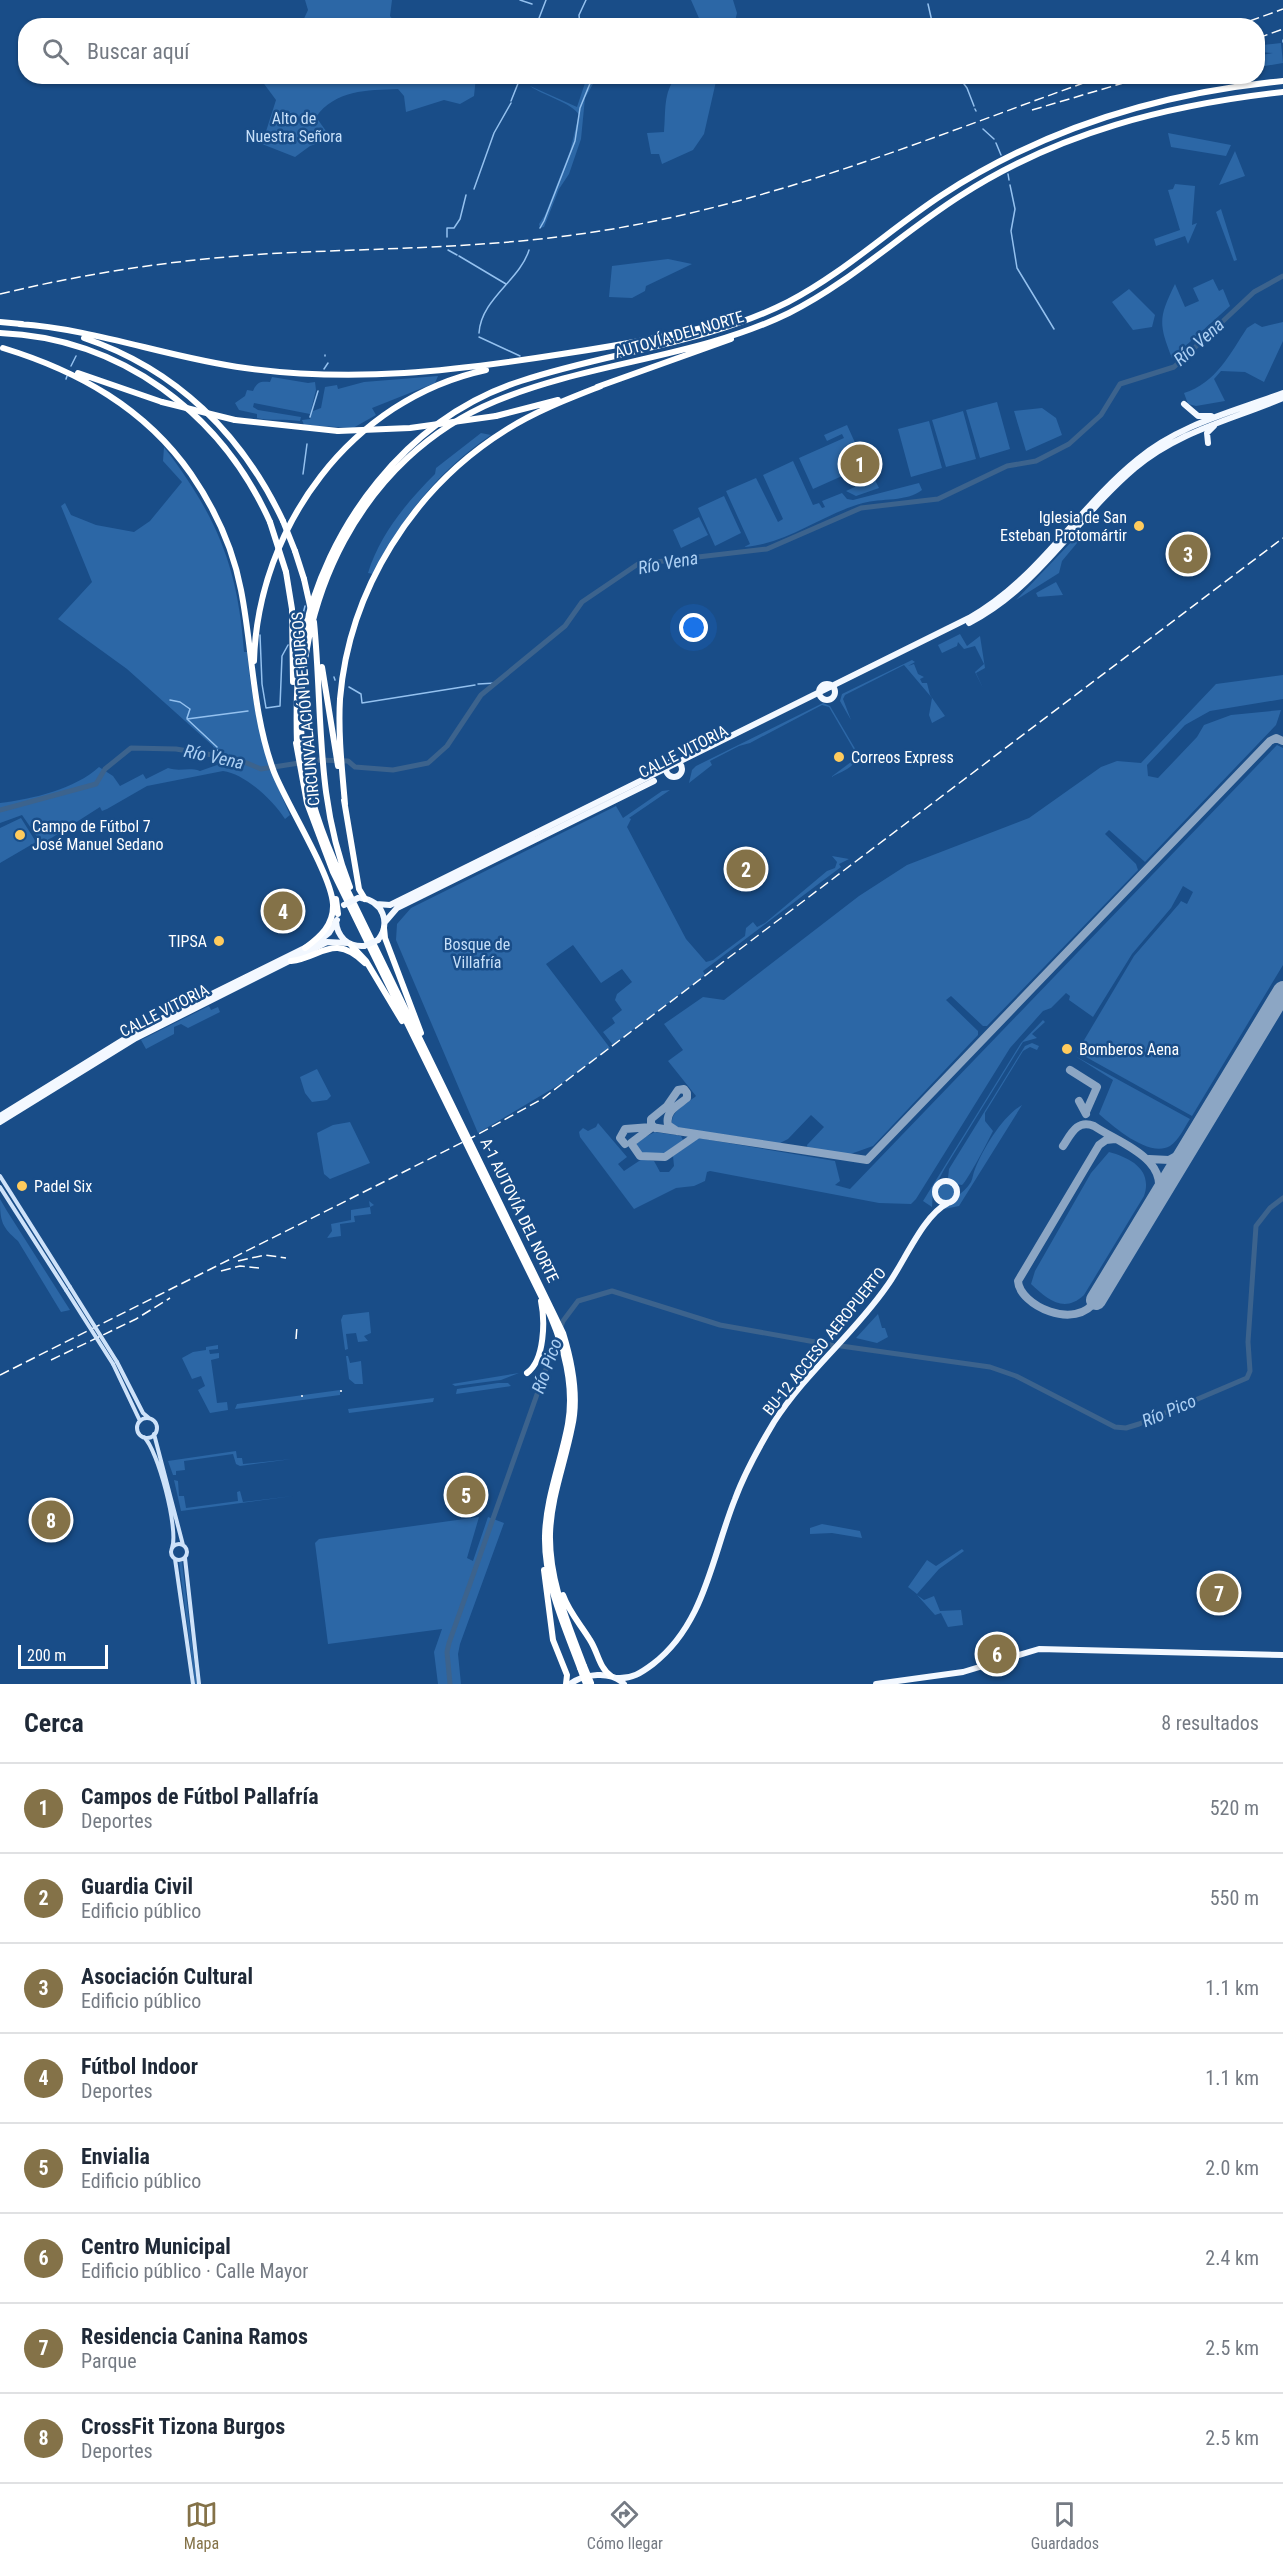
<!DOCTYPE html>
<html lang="es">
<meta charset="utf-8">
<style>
:root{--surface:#fff;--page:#f2f2f3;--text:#1f2937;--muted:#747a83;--line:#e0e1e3;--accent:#847248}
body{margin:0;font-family:"Roboto Condensed",sans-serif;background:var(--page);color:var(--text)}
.scale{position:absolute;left:18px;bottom:15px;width:90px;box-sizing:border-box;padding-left:6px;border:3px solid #fff;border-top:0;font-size:16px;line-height:21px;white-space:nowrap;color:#fff;-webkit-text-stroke:4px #194d88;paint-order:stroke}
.you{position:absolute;left:694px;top:628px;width:21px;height:21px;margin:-15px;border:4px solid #fff;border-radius:50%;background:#1a73e8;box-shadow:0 0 0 9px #1a73e833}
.badge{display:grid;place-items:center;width:39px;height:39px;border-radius:50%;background:var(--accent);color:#fff;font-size:20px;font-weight:700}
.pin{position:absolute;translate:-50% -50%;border:3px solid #fff;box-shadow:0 2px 6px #0006}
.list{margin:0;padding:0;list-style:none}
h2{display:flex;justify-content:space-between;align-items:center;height:78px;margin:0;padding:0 24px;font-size:26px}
h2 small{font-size:20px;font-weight:400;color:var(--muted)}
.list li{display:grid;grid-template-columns:39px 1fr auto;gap:18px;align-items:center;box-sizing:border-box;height:90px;padding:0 24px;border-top:2px solid var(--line)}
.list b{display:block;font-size:22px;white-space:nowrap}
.list p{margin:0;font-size:20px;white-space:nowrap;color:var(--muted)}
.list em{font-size:20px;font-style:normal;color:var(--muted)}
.icon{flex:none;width:33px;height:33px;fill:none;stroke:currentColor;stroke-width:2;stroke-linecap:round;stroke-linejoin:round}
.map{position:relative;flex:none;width:1283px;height:1684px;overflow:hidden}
.search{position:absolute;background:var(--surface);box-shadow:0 2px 4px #0004;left:18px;right:18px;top:18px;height:66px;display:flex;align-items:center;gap:15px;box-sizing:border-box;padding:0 21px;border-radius:24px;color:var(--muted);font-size:22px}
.sheet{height:798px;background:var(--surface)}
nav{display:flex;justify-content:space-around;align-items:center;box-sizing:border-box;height:84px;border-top:2px solid var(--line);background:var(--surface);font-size:16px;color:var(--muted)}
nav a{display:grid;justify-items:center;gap:3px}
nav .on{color:var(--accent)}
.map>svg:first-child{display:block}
.green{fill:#2c67a6}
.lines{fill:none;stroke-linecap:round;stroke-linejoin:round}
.stream{stroke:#94c1ef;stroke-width:1.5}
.river{stroke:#3c638d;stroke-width:5}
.taxiway{stroke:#8ca6c4;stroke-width:8}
.runway{stroke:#8ca6c4;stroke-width:20}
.secondary{stroke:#cee2f9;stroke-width:4}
.trunk{stroke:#f3f8ff;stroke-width:6}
.motorway{stroke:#fff;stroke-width:6}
.rail{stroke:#fff;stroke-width:1.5;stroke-dasharray:10 4.5;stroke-linecap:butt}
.secondary-bridge{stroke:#cee2f9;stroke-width:4}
.trunk-bridge{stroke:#f3f8ff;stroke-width:6}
.motorway-bridge{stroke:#fff;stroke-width:6}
.poi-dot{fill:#ffcb5d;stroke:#194d88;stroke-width:2}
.labels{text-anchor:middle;stroke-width:5;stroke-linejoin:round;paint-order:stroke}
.park-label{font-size:16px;fill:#c6dff9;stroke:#194d88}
.street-label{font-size:16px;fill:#fff;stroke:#194d88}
.poi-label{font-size:16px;fill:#fff;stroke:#194d88;text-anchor:start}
.water-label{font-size:18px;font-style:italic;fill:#add0f4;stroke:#194d88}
</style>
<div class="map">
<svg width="1283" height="1684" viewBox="0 0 1283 1684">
<rect width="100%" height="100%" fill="#194d88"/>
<path class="green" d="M305 0H392L390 16 397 25H301L308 10Z
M691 0H733L737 13 734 25H702Z
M1281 43 1283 63 1259 67 1261 55 1273 53 1260 52 1262 45Z
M259 77H476L474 96 460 104 444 100 406 112 404 96 398 89C367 90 335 90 316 117L331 138 310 146 295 157 262 144 276 100Z
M587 77H597L585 98 581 139 569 174 559 189 544 227 540 228 539 224 545 215 570 151 579 115C573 103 542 95 530 86L577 107Z
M676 77H717L704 134 693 150 662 164 659 154H651L647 133 664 132C666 111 663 93 676 77Z
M1168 133 1231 145 1226 156 1171 147Z
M1235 151 1245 176 1219 185Z
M1175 184 1195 186 1192 225 1197 223 1188 244 1185 236 1156 246 1154 239 1180 230 1168 190 1173 189Z
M1221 209 1237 260 1234 261 1216 212Z
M668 259 692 264 646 286 645 291 632 298 609 297 612 266Z
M1213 279 1219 291 1223 289 1230 306 1172 358C1158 323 1159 317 1175 284L1185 307 1199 301 1193 288Z
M1129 289 1155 315 1152 327 1133 330 1112 302Z
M1283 322V341L1264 382 1245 372 1221 371 1214 379 1225 401 1196 406 1188 404 1184 393C1216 383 1230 354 1247 328L1255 323 1262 327Z
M438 376 435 383 372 408 376 415 353 428 304 425 302 420 310 419 313 411 321 408 325 387 337 385 338 389 364 382Z
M272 377 308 383 315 382 316 390 310 414 254 403 253 407 258 410 301 417 300 421C286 419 270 421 257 418V414L239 410 235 403 245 396 247 390 253 391C257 382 260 381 270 382Z
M997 402 1010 449 980 458 966 410Z
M1042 408 1056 418 1062 435 1026 451 1014 411Z
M963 411 976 459 946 467 932 420Z
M929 421 942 468 911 477 898 429Z
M847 425 867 469 862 471 860 468 813 489 799 458 844 438 842 434 827 441 824 435Z
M481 433 491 435C439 470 401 518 373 574L368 573C380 534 407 502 435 474L436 468Z
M164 447C216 515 238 566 244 652H247C253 713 264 759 290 815L285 819C273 800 245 774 223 771L147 786 107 809 102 811 100 807 42 844 22 815 0 823V803C33 799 75 789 99 767L113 776 120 786 143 774 146 779 168 768C179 772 189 767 200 771L217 765 213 746 127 669 58 619 92 582 61 506 65 503 71 515 96 525 134 532 150 521 182 482 163 461Z
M793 461 813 505 819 503 822 508 825 507 822 501 842 493 847 499 853 500 919 483 922 490C907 502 881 498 863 503 820 515 790 543 744 547L750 544 726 491 756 478 778 522 783 519 763 475Z
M874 478 879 488 856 496 846 491Z
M724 496 741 533 715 546 698 508Z
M699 517 708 535 681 548 673 530Z
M1076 537 1077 543 1062 561 1059 573 1016 600Z
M1056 582 1063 595 1038 597 1036 593Z
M960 634 967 646 980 636 985 668 976 673 983 688 975 672 984 664 975 646 964 649 958 642 957 646 942 653 938 645Z
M912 660 915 662 908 666 914 664 918 674 924 677 920 679 922 683H927L930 695 945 716 932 723 929 715 932 698 904 665 845 695 843 699 851 720 840 701 842 694Z
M1283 675V699L1210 711 1185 725 1147 765 1148 776 1158 778 1197 737 1204 725 1231 715 1281 710 1276 725 1145 862 1109 830 1105 834 1136 864 1138 870 987 1026H983L951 996 946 1000 978 1031V1035L873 1146 845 1156 808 1150 807 1145 824 1127 811 1115 788 1139 778 1144 678 1128 672 1124C671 1110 687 1104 696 1096L668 1061 683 1050 664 1024 703 997 724 1000 859 896 907 865 1029 818 1101 767 1117 761 1141 763 1216 684Z
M823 703 830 706 857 752C858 767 843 771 831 777L855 759 857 755 829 707 822 705 750 743 739 746 710 761 712 765 689 783 692 770 696 766Z
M1277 745 1283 748V965L1192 1116 1077 1052 1134 956 1179 904 1181 901 1187 904 1193 892 1183 886 1171 908 1132 954 1093 1017 1069 1000 1070 996 1066 993 1051 1008 1043 1011 1010 1048 916 1199 911 1204 879 1203 710 1171 707 1172 705 1181 694 1186 676 1188 634 1209 580 1137 579 1132 583 1128 588 1131 596 1127 598 1123 627 1157 618 1164 624 1171 642 1159 654 1161 660 1172H669L674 1166 673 1156 698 1138 835 1161 840 1181 835 1185 850 1189Z
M670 790 629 818 631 819 627 827 686 939 706 962 713 960 745 936 746 928 753 922 757 927 765 923 827 871 835 868 837 862 832 856 849 859 839 864 841 867 703 971 705 975 613 1045 603 1032 615 1023 612 1018 622 1010 615 1000 617 994 632 982 622 969 601 983 573 945 546 964 610 1048 562 1083 478 1133 396 940 397 924 411 908 616 806 623 818 662 791Z
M21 818 36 842 0 863V828Z
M209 1006 211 1010 218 1007 220 1012 188 1028 181 1024 174 1027V1034L146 1049 141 1040Z
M1043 1020 1045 1022 1032 1034 1037 1038 1023 1042 945 1168 933 1190 932 1207 923 1201 1021 1043Z
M1032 1043 1039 1046 1037 1050 1030 1047 1023 1051 985 1113V1121L993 1131C988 1141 968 1180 962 1185L955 1184 948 1178 949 1169 1025 1046Z
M1075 1056 1190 1119C1184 1128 1179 1140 1170 1146 1149 1158 1114 1127 1099 1114L1113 1080Z
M317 1069 331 1096 327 1100 312 1102 305 1093 300 1077Z
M1022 1105 959 1206 939 1210C948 1201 964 1194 971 1182 973 1178 973 1173 975 1169 984 1147 1003 1116 1022 1105Z
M350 1122 370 1163 330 1179 324 1174 317 1133 333 1125Z
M655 1132 681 1136 683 1140 663 1155 642 1153 636 1146 637 1141Z
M1109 1152C1131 1158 1153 1170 1144 1196L1084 1295C1064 1314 1047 1299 1031 1284L1035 1271 1091 1173Z
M937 1192a9 9 0 1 1 18 0a9 9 0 1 1-18 0Z
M0 1199 7 1211 70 1310 61 1312 18 1241C2 1227 0 1222 0 1199Z
M369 1201 374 1205 370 1207 371 1214 354 1216 355 1222 340 1224 341 1236 327 1238 332 1231 331 1224 351 1220V1210L370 1207Z
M369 1312 371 1333 364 1336 368 1341 358 1342 356 1333 346 1334 348 1349 345 1350 341 1320 343 1315Z
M878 1314 882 1328H885L888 1337 877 1343 856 1338Z
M218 1345V1349L209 1350 210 1354 219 1353V1358L211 1360 217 1403 227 1402 228 1410 210 1413 198 1390 205 1386 201 1376 192 1379 182 1358 193 1352 206 1350V1347Z
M346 1356H348L350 1363 361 1361 363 1384H355L349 1379Z
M519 1373 501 1380 455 1386 452 1384Z
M498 1383H508L511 1386 456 1394 457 1389Z
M340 1390V1395L235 1409 237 1404Z
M434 1398 433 1402 349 1413 348 1409Z
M236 1451 237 1458H242L243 1464 292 1459 240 1466 236 1464 233 1454 184 1461 185 1470 176 1471V1475H173L168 1461Z
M174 1480 178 1481 179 1496H184L186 1508 238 1501 237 1492 240 1491 243 1502 293 1496 181 1511Z
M479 1517 467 1558 473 1561 488 1517 504 1523 460 1644 458 1654 461 1684H438L434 1652 442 1629 328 1644 315 1543 319 1539Z
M822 1524 860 1531 862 1538 832 1533 810 1534V1528Z
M962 1549 964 1551 939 1569 917 1594 908 1587 927 1560 936 1566Z
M179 1562H182L197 1684H195Z
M1216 1580 1234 1594 1214 1606 1199 1604Z
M917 1595 924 1600 934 1596 940 1611 961 1610 963 1625 948 1627 941 1613 935 1615Z"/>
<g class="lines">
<path class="stream" d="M520 0 532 4
M928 4 933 26
M536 26 546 0
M580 26 579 15 586 0
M1283 40V42
M958 76 967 88 974 106
M511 101 521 76
M975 109 976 111
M983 129 994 139
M996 143 1001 155
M1008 174 1009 180
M1010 185 1015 209 1011 231 1017 268 1054 329
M474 189 494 133 511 103
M540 228 544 221 575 141 580 108 591 81V77L587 76
M447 237V228H454L460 219 466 195
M448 250 457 255
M459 256 506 284
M479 333C481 299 520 280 529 250
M479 337 520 356
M325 355V356
M71 366 76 356
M324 369 328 363
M66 379 67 376
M310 417 318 391
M303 474 307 444
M260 635 262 684 266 708 280 706 282 656 288 645
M297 637 305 606
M334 677 335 680
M478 684 496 683
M349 687 361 694 362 703 475 685
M170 700 180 702 190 709 187 718
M187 719 248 711
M187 719 217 747
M217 750 221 756"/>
<path class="river" d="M0 810 96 784 105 769 131 748 176 749 237 759 261 769 318 760 348 761 355 767 393 770 428 763 447 746 481 695 565 626 582 602 638 564 767 549 861 508 938 499 1007 466 1036 461 1069 444 1101 415 1120 384 1174 367 1254 292 1283 276
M841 1346 990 1367 1016 1376 1115 1427 1126 1428 1139 1424 1247 1378 1250 1371 1248 1342 1256 1226 1270 1208 1283 1198
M450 1684 447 1652 449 1643 563 1321 578 1301 612 1291 720 1325 832 1345"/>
<path class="taxiway" d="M1070 1070 1097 1087 1086 1112
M1079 1101 1086 1114
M651 1128 631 1143 640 1156 665 1157 697 1135
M655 1128 651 1124V1119L667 1106 678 1090 684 1089 687 1093V1098C677 1106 665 1111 668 1125L677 1131
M625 1144 620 1138 625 1129 651 1127 867 1160 1270 741 1276 738 1283 741
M1063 1146C1071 1134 1077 1119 1094 1126 1121 1144 1173 1160 1156 1201
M1149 1159 1169 1160 1187 1150
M1096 1300C1076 1332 1019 1305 1018 1281L1099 1145 1106 1140 1115 1139"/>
<path class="runway" d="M1096 1300 1283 991"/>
<path class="secondary" d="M0 1176 70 1287
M0 1187 66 1290
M117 1362 143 1413 149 1418
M113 1364 140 1421
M137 1428a10 10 0 1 1 20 0a10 10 0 1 1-20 0Z
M154 1434 183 1545
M144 1437C158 1450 179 1530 172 1548
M171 1552a8 8 0 1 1 16 0a8 8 0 1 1-16 0Z
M185 1558 199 1684
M175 1559 193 1684"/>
<path class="trunk" d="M1184 404 1198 416H1211
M1208 443 1207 433 1214 426
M969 623C1039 587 1076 518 1135 468 1179 431 1231 420 1283 398
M819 692a8 8 0 1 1 16 0a8 8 0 1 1-16 0Z
M666 769a8 8 0 1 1 16 0a8 8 0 1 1-16 0Z
M361 898C383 901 391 923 378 940
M376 904 390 905 969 618C1039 579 1077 508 1138 459 1180 424 1233 412 1283 393
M336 921C337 937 348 947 364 946
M385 922 397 908 654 781
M0 1116 139 1030 319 941 329 933 337 920
M0 1122 136 1038 327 942 348 943
M935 1192a11 11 0 1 1 22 0a11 11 0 1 1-22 0Z
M617 1678C632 1679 641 1673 653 1664 705 1624 712 1556 735 1499 745 1472 759 1447 774 1422 806 1372 853 1335 887 1286 904 1263 923 1215 948 1203
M570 1684C584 1674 611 1670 624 1684
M876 1684 963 1672 1039 1649 1283 1655"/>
<path class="motorway" d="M0 322 22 324
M19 324C95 329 169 358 245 368 355 383 454 371 562 354 615 346 670 337 722 323
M0 333C121 338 221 413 270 522
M84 338C176 369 242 434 283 521
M3 348C78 371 145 408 191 474 215 509 233 548 241 590 253 651 252 713 274 772 287 805 331 874 333 904 334 925 320 937 305 948
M78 373 162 402
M597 387 731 339
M496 416 558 400
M235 420 338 431
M295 551 304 579
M286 572 292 609 293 682
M314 622C323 714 315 799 350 887
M254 661C258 527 351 399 486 370
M322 667 338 766
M296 743 307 803 333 872 545 1304C562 1340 575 1384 568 1424 561 1462 546 1497 545 1536 544 1582 564 1625 580 1668
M297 745C296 710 296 676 302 642 325 526 407 418 521 381 608 352 705 344 788 302 844 273 890 229 942 195 1046 127 1160 93 1283 81
M344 800 359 889 365 899
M345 804C342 769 338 734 340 699 349 590 413 488 506 430 536 411 568 399 601 386
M336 899 338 914
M384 928 385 938 421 1033
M351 945 366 961 402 1021
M291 961C321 958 333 932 365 963
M527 1373C545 1360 545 1320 541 1301
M544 1570 553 1640 567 1675 566 1684
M563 1595C569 1612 581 1625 590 1640 598 1652 599 1668 611 1676
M584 1666C568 1623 549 1581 550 1534 551 1497 565 1463 572 1427 579 1397 572 1362 563 1333L343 881C323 837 306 792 302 744 291 603 361 457 496 401 590 362 697 358 789 313 851 282 902 233 960 196 1059 132 1168 105 1283 92"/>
<path class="rail" d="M1236 26 1283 9
M1258 38 1283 29
M1032 110 1147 76
M0 294C87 273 174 260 264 254 372 248 480 249 587 233 766 207 934 136 1103 76
M238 1261 265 1255 286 1258
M221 1271 240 1266 259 1268
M296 1339 297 1326
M51 1360 136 1319 170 1298
M0 1375 473 1137 542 1099 1283 538
M341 1390V1392
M302 1395V1397"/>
<path class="secondary-bridge" d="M70 1287 117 1362
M66 1290 113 1364"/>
<path class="trunk-bridge" d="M344 905 358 898
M364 946 378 940"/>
<path class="motorway-bridge" d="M162 402 235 420
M338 431 410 428 496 416
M283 521 295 551
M270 522 286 572
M304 579 313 619
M584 1666 591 1683
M580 1668 586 1684"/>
</g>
<g class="poi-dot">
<circle cx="1139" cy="526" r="6"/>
<circle cx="839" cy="757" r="6"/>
<circle cx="20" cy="835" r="6"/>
<circle cx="219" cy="941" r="6"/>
<circle cx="1067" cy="1049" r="6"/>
<circle cx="22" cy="1186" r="6"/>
</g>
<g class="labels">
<g class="park-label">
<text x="294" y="124">Alto de<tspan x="294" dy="18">Nuestra Señora</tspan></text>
<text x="477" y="950">Bosque de<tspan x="477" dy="18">Villafría</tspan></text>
</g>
<g class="street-label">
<text transform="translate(679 334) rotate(-16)" y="6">AUTOVÍA DEL NORTE</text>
<text transform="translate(305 709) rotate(-95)" y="6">CIRCUNVALACIÓN DE BURGOS</text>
<text transform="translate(683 751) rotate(-27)" y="6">CALLE VITORIA</text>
<text transform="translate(164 1010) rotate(-27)" y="6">CALLE VITORIA</text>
<text transform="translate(520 1210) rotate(64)" y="6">A-1 AUTOVÍA DEL NORTE</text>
<text transform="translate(824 1341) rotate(-51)" y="6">BU-12 ACCESO AEROPUERTO</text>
</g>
<g class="poi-label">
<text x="1127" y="523" text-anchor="end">Iglesia de San<tspan x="1127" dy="18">Esteban Protomártir</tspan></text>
<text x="851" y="763">Correos Express</text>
<text x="32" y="832">Campo de Fútbol 7<tspan x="32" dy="18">José Manuel Sedano</tspan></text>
<text x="207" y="947" text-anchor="end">TIPSA</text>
<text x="1079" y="1055">Bomberos Aena</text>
<text x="34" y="1192">Padel Six</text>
</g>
<g class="water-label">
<text transform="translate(1199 342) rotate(-42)" y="6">Río Vena</text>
<text transform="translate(668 563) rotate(-10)" y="6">Río Vena</text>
<text transform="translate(214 757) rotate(12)" y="6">Río Vena</text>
<text transform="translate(547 1366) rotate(-70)" y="6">Río Pico</text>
<text transform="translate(1169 1411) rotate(-23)" y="6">Río Pico</text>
</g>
</g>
</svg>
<div class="scale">200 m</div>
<div class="you"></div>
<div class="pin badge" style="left:860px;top:464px">1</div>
<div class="pin badge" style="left:746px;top:869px">2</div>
<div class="pin badge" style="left:1188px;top:554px">3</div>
<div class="pin badge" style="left:283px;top:911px">4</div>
<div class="pin badge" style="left:466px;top:1495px">5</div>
<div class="pin badge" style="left:997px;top:1654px">6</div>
<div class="pin badge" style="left:1219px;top:1593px">7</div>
<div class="pin badge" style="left:51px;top:1520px">8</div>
<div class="search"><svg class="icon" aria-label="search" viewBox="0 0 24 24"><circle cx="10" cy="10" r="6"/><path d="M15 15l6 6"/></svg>Buscar aquí</div>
</div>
<section class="sheet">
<h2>Cerca<small>8 resultados</small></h2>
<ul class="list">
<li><span class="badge">1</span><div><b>Campos de Fútbol Pallafría</b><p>Deportes</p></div><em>520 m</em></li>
<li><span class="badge">2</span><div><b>Guardia Civil</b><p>Edificio público</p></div><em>550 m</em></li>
<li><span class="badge">3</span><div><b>Asociación Cultural</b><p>Edificio público</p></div><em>1.1 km</em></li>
<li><span class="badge">4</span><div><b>Fútbol Indoor</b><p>Deportes</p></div><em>1.1 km</em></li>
<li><span class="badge">5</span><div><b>Envialia</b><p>Edificio público</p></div><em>2.0 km</em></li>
<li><span class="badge">6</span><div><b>Centro Municipal</b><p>Edificio público · Calle Mayor</p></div><em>2.4 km</em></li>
<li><span class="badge">7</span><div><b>Residencia Canina Ramos</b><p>Parque</p></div><em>2.5 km</em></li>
<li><span class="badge">8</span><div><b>CrossFit Tizona Burgos</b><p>Deportes</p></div><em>2.5 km</em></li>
</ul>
</section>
<nav>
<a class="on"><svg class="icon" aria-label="map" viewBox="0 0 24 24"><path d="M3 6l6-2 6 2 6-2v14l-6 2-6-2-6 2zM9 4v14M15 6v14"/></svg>Mapa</a>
<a><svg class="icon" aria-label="directions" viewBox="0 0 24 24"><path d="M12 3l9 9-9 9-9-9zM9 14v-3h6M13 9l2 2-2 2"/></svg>Cómo llegar</a>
<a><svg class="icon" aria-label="saved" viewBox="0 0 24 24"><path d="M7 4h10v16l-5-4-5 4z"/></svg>Guardados</a>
</nav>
